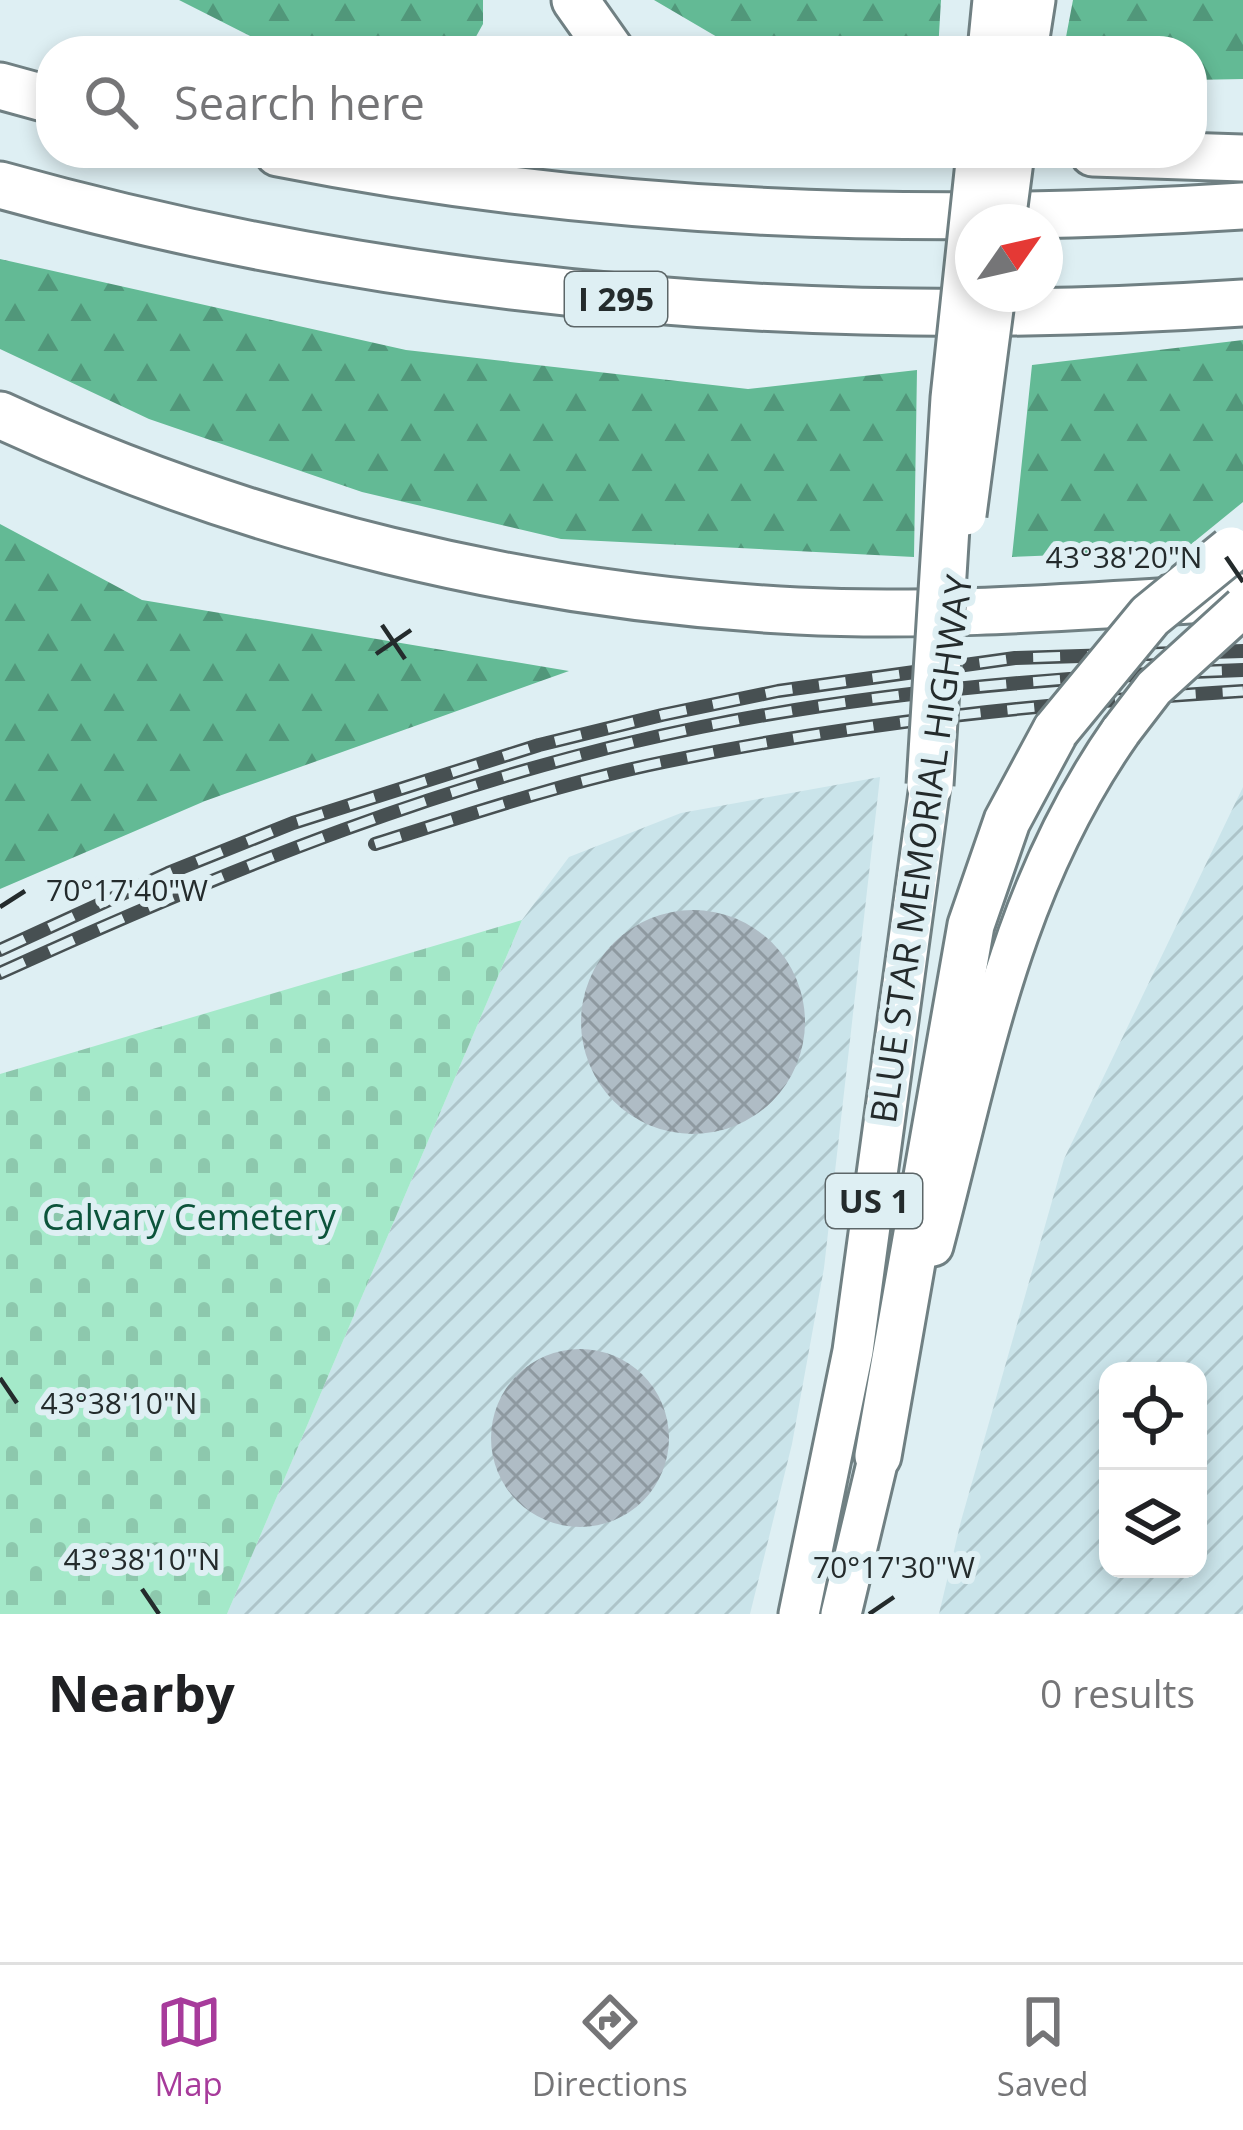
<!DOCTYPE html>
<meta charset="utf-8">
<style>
:root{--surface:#fff;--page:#f2f2f2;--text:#202124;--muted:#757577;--line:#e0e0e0;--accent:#a73b9b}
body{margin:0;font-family:"Open Sans",sans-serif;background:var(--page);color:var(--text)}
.controls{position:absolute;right:36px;bottom:36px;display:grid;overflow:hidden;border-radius:24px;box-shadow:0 6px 18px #0003}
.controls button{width:108px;height:108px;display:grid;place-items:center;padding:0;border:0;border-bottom:3px solid var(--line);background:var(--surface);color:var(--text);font:60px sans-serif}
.compass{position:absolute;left:955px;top:204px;width:108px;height:108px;border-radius:50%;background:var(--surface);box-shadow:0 6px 18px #0003;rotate:56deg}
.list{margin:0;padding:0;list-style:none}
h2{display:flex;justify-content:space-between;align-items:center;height:156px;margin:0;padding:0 48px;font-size:51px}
h2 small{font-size:39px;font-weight:400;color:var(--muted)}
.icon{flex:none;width:66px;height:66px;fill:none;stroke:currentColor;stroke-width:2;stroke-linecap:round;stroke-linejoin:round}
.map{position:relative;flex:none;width:1243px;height:1614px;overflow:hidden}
.search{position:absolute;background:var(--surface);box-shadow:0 6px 18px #0003;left:36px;right:36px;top:36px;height:132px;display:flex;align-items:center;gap:30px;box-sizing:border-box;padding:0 42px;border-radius:48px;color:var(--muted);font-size:45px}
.sheet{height:348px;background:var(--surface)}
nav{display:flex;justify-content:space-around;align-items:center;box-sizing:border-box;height:168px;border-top:3px solid var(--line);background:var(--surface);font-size:33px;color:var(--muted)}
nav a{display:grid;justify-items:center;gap:6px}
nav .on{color:var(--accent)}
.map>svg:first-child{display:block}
.industrial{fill:url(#industrial-furrows);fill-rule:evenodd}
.forest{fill:url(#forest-firs)}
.cemetery{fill:url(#cemetery-stones)}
.building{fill:url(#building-cross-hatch)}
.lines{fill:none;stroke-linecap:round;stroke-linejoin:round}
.primary-casing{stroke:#708083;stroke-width:45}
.motorway-casing{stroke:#708083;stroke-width:51}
.primary{stroke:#fff;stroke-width:39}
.motorway{stroke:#fff;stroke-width:45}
.rail-casing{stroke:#475052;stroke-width:14}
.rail{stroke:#deeff3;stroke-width:9;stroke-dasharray:27;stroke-linecap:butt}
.primary-bridge-casing{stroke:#708083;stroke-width:45;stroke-linecap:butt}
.motorway-bridge-casing{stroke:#708083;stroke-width:51;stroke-linecap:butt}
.primary-bridge{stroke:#fff;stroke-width:39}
.motorway-bridge{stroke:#fff;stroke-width:45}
.ticks{fill:none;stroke:#242b2c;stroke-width:4.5}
.labels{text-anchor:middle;stroke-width:12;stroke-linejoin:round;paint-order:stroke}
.shield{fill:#deeff3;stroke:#5c6668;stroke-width:3}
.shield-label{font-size:33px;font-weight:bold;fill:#242b2c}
.street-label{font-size:36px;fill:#242b2c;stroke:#deeff3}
.park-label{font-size:36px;fill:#0c543b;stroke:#deeff3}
.ticks-label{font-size:30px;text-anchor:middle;fill:#242b2c;stroke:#deeff3;stroke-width:12;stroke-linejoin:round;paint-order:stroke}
</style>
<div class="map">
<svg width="1243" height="1614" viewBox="0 0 1243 1614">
<defs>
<pattern id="industrial-furrows" width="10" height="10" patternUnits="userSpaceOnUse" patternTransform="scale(3)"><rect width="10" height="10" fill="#cae4ea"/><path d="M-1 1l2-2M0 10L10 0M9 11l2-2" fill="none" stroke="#adc4c9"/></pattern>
<pattern id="forest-firs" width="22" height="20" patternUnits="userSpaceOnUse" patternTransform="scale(3)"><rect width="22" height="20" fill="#63ba95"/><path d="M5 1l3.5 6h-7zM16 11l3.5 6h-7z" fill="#51977a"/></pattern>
<pattern id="cemetery-stones" width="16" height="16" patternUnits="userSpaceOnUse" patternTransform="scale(3)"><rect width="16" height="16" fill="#a4e9c9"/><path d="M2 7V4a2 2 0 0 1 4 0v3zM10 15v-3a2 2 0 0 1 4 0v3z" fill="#8dc8ad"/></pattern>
<pattern id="building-cross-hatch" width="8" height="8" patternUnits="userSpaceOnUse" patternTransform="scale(3)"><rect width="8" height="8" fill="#afbcc5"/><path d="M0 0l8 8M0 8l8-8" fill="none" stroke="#8e99a0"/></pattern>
</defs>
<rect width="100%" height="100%" fill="#deeff3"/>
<path class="industrial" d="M880 777 824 1268 792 1444 750 1614H227L522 920 569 857 681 813Z
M1243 787V1614H939L961 1521 1064 1159ZM1108 1371H1198V1569H1108Z"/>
<path class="forest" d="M179 0H483V24L468 51H280Z
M654 0H941L938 51H741Z
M1073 0H1243V79L1192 80V51H1068L1066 37Z
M0 259 406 350 748 389 917 370 914 557 561 539 362 492 149 419 0 349Z
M1243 340V502L1184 550 1012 557 1032 365Z
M0 524 142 600 569 671 205 801 0 889Z"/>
<path class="cemetery" d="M522 920 227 1614H0V1074Z"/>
<path class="building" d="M581 1022a112 112 0 1 1 224 0a112 112 0 1 1-224 0Z
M491 1438a89 89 0 1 1 178 0a89 89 0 1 1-178 0Z"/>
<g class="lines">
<defs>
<path id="primary" d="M1027 51 1035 0
M933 1246C982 1061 1009 891 1121 731
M799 1614 853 1351 930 785
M841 1614 885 1430"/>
<path id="motorway" d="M575 0 611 51
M991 51 996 0
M0 86 51 100
M278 153C597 216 919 227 1243 206
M1093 153 1243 158
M0 185C405 298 824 331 1243 303
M0 415C248 530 525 597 798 611 946 618 1095 605 1243 597
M878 1456 971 925 1007 821 1056 730"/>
</defs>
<use href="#primary" class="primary-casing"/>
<use href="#motorway" class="motorway-casing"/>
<use href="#primary" class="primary"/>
<use href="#motorway" class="motorway"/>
<defs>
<path id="rail" d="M375 844C471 814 566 782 664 762 856 722 1048 703 1243 691
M0 950 168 873 293 823 539 745 662 715 778 691 1015 658 1243 651
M0 973C226 870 457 776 701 727 879 691 1062 676 1243 670"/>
</defs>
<use href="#rail" class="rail-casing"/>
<use href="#rail" class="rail"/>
<defs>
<path id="primary-bridge" d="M1005 222 1014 153
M966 515 995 294
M1121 731 1154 688 1243 607"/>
<path id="motorway-bridge" d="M1056 730 1150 616 1231 550
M930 785 954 398 980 153"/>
</defs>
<use href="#primary-bridge" class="primary-bridge-casing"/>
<use href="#motorway-bridge" class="motorway-bridge-casing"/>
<use href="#primary-bridge" class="primary-bridge"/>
<use href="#motorway-bridge" class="motorway-bridge"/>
</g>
<path class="ticks" d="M1226 557 1243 582M382 625 405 659M376 654 411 630M0 907 25 891M0 1378 17 1403M142 1589 159 1614M869 1614 894 1597"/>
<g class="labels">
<g class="shield">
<rect x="565" y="272" width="102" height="54" rx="9"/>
<rect x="826" y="1174" width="96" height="54" rx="9"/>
</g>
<g class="shield-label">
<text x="616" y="311">I 295</text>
<text x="874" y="1213">US 1</text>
</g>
<g class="street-label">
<text transform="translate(921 849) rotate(-82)" y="13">BLUE STAR MEMORIAL HIGHWAY</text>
</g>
<g class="park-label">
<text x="189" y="1230">Calvary Cemetery</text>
</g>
</g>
<g class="ticks-label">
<text x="1124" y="568">43°38'20"N</text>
<text x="127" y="901">70°17'40"W</text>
<text x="119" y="1414">43°38'10"N</text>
<text x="142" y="1570">43°38'10"N</text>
<text x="894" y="1578">70°17'30"W</text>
</g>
</svg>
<div class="controls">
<button><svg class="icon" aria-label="locate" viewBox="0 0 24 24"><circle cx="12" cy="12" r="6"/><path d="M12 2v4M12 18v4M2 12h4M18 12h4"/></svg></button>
<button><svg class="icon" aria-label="layers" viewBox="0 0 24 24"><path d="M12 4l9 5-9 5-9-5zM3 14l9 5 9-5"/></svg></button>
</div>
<svg class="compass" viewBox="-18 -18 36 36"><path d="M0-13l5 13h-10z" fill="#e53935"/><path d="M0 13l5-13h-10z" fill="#757577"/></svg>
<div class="search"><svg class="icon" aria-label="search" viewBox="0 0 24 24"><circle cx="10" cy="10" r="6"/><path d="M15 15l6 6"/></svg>Search here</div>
</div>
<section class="sheet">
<h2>Nearby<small>0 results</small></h2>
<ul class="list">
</ul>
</section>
<nav>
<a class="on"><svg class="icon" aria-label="map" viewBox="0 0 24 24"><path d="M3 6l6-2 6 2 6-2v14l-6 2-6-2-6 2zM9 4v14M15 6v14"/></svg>Map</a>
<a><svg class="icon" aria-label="directions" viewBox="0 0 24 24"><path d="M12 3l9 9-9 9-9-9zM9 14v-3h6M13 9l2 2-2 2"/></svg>Directions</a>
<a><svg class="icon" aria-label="saved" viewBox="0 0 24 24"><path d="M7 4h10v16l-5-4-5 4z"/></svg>Saved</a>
</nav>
